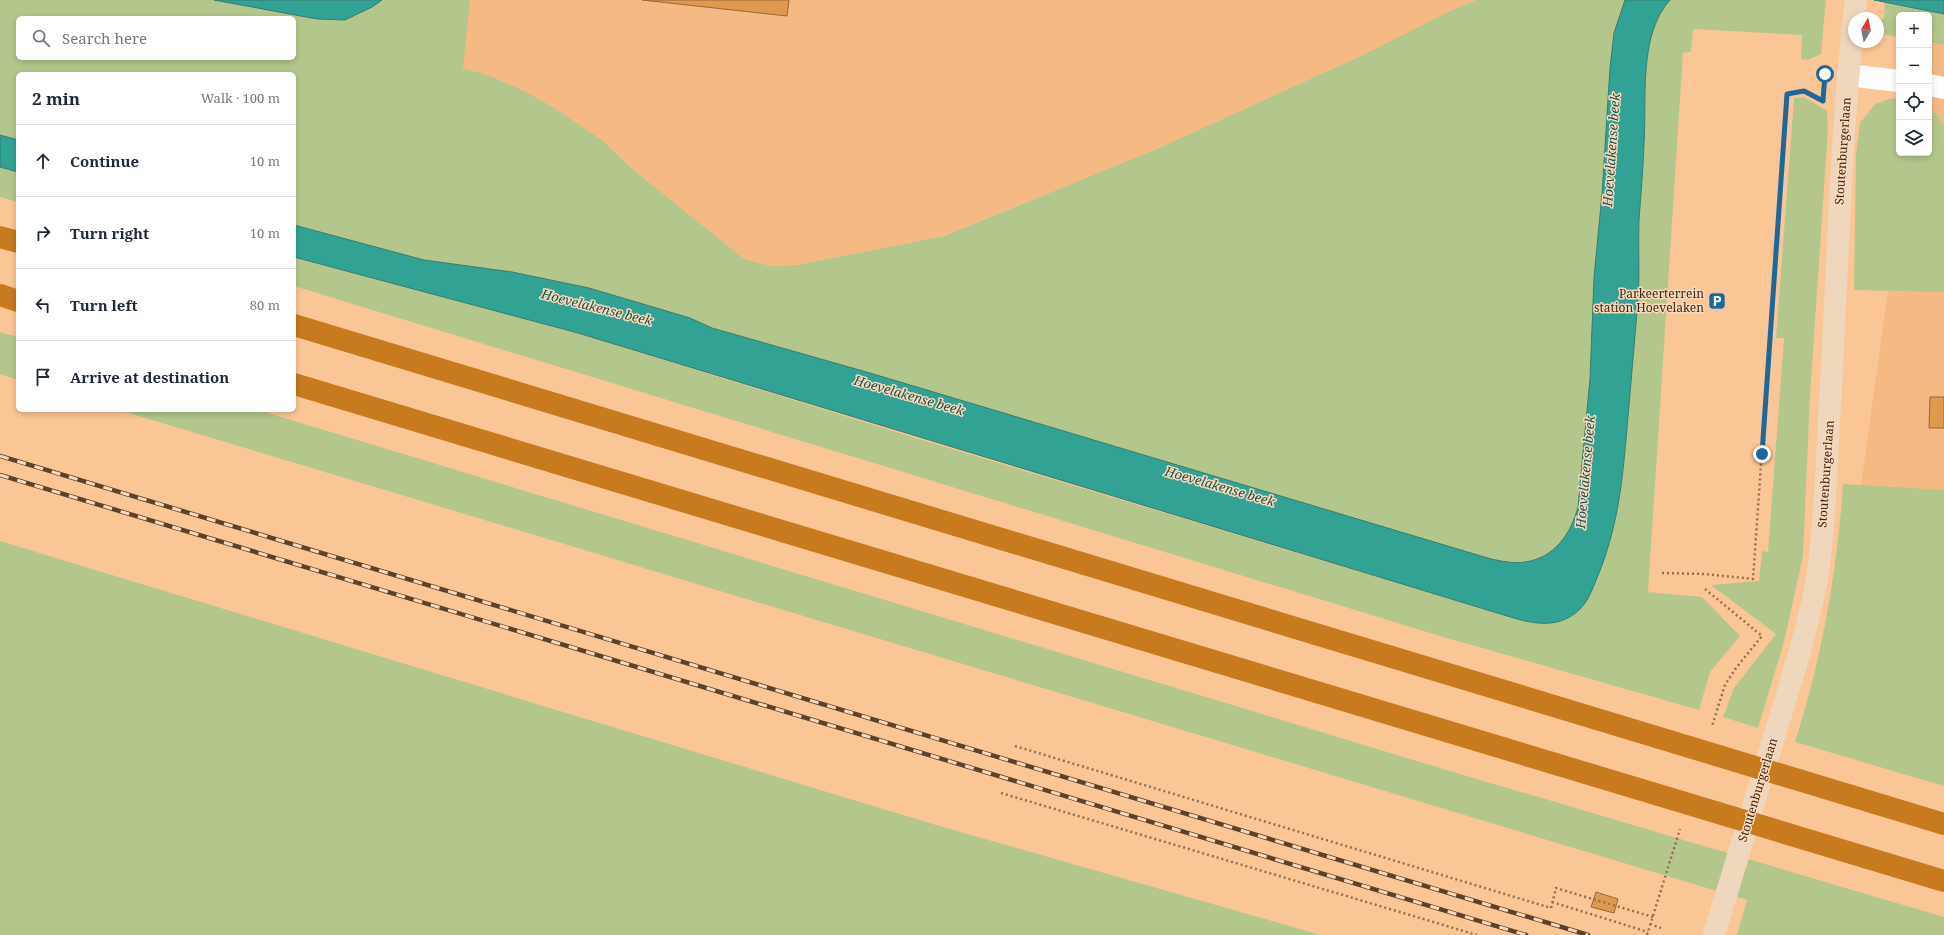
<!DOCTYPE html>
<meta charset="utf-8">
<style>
:root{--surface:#fff;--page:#f2f2f3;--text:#1f2937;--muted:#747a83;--line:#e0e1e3}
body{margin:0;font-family:"Noto Serif",serif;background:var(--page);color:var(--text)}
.controls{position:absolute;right:12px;top:12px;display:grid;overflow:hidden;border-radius:6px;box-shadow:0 2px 6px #0003}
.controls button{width:36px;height:36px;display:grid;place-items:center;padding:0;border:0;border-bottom:1px solid var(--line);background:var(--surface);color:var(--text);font:20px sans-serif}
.compass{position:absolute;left:1848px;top:12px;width:36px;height:36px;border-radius:50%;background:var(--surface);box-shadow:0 2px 6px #0003;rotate:10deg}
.stop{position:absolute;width:12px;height:12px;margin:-9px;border:3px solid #1d689b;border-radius:50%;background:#fff}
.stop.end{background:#1d689b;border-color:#fff;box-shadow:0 1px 4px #0008}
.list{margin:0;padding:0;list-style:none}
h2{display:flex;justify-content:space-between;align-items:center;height:52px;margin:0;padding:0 16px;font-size:17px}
h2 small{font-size:13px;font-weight:400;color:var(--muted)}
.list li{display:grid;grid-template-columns:26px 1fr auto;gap:12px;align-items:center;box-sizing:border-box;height:72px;padding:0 16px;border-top:1px solid var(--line)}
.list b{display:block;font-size:15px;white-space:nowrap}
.list em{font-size:13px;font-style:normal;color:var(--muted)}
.icon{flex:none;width:22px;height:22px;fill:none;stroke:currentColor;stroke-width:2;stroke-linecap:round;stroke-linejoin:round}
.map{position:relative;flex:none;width:1944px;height:935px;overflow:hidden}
.search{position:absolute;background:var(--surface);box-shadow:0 2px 6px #0003;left:16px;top:16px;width:280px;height:44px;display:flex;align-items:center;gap:10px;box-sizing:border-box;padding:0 14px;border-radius:6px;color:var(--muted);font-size:15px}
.panel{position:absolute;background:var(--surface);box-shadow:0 2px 6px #0003;left:16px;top:72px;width:280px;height:340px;border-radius:6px}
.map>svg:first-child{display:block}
.built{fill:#f5ba84;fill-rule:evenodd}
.green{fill:#b3c78d;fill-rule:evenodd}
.water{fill:#32a295;stroke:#357d6e}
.building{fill:#e1984f;stroke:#98683a}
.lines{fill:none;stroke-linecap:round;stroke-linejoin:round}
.path{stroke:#926f4e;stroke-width:2.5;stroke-dasharray:2 3;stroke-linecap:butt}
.street{stroke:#fff;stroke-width:22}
.secondary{stroke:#eed7bc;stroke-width:22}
.highway{stroke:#c87a1e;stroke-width:22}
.rail-casing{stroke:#5b4229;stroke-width:4.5}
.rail{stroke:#f9d8bc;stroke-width:3;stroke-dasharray:9;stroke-linecap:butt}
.route{stroke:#1d689b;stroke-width:5}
.labels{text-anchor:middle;stroke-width:3;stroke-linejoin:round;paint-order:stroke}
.street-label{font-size:12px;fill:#3c2814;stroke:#f9d8bc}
.poi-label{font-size:12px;fill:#3c2814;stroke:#f9d8bc;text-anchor:end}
.water-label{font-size:13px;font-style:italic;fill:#17544d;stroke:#f9d8bc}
</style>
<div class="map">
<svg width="1944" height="935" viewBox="0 0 1944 935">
<rect width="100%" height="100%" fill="#fbc695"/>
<path class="built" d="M0 0H1476L1454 9 1365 54 1159 148 943 236 796 265 771 266 744 260 294 74H18ZM18 18H294V58H18Z
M1944 14V721L1829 658 1863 471 1907 153H1929V15Z"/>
<path class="green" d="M0 0H214L317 19 345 20 372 7 382 0H470L463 68 490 76 522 90 553 107 603 141 632 169 744 259 771 266 797 265 944 236 1159 148 1365 54 1454 9 1476 0H1625L1614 33 1606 126 1584 458C1580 491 1581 527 1553 549 1545 555 1535 560 1525 562 1514 564 1501 561 1491 559L712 328 690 318 589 288 512 272 424 260 294 225V74H18V140L0 135ZM18 18H294V58H18Z
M1670 0H1826L1821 54 1807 60 1801 59 1802 35 1693 29 1691 52 1683 53 1648 592 1702 597 1740 636 1710 672 1699 710 1440 636 294 286V257L555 326 909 436 1517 619C1539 625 1561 627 1579 610 1589 600 1594 585 1599 573 1620 520 1623 473 1628 417 1631 378 1635 339 1638 300 1640 273 1638 246 1639 220 1641 194 1643 169 1644 144 1647 100 1638 35 1670 0Z
M1885 2 1944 14V45L1929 42V15H1899V37L1882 34 1881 19H1884Z
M1804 97 1827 111 1828 129 1810 395 1803 556 1784 642 1758 728 1723 717 1734 688 1776 634 1711 585 1759 581 1762 551 1768 552 1784 338H1776L1794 98Z
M1899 98V153H1929V110L1937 115 1944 126V292L1854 290 1856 154 1860 123 1875 104 1889 99Z
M0 167 18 172V202L0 197Z
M0 332 18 337V380L0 374Z
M119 410H258L1440 768 1944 917V935H1737L1747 900Z
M1843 484 1944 490V786L1795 742C1822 658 1837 572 1843 484Z
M0 541 936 825 1321 935H0Z"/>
<path class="water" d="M214 0H382L372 7 345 20 317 19Z
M1625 0H1670C1638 35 1647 100 1644 144 1643 169 1641 194 1639 220 1638 246 1640 273 1638 300 1635 339 1631 378 1628 417 1623 473 1620 520 1599 573 1594 585 1589 601 1579 610 1561 627 1539 625 1517 619L578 333 294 257V225L424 260 512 272 589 288 690 318 712 328 870 373 1491 559C1501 561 1514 564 1525 562 1554 558 1571 534 1578 507L1590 378 1594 278 1602 194 1610 68 1614 33Z
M1874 0H1944V14Z
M0 135 18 140V172L0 167Z"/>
<path class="building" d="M642 0H789L787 16Z
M1930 397H1944V428H1929Z
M1596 892 1618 899 1614 913 1591 907Z"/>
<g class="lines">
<path class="path" d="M1662 573 1705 574 1753 579 1787 94 1804 91 1820 100
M1705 589 1762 636 1736 668 1725 685 1712 726
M1015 746 1551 908 1556 888 1653 917
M1001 793 1477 935
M1552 902 1648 932
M1650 924 1661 928
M1647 935 1680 829"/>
<path class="street" d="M1848 75 1899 81
M1929 85 1944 88"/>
<path class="secondary" d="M1714 935 1799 655C1807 623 1817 589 1820 555 1826 505 1827 454 1830 403 1838 269 1840 134 1856 0"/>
<path class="highway" d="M0 237 18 242
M0 295 18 301
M294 325 1944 824
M294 384 1944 881"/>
<defs>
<path id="rail" d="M0 456 1588 935
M0 475 1526 935"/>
</defs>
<use href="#rail" class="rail-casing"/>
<use href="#rail" class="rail"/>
</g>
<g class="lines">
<path class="route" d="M1762 454 1787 94 1804 91 1823 101 1825 74"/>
</g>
<defs>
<symbol id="parking-square" viewBox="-11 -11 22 22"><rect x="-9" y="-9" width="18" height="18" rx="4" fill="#1d689b" stroke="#f9d8bc"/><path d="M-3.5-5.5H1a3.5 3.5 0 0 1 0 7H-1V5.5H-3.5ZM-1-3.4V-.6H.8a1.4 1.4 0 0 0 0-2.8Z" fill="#fff"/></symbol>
</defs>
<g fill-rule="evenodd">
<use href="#parking-square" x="1707" y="291" width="20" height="20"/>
</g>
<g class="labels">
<g class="street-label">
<text transform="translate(1843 151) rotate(-86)" y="4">Stoutenburgerlaan</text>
<text transform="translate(1826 474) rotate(-86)" y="4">Stoutenburgerlaan</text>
<text transform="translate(1758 790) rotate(-73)" y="4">Stoutenburgerlaan</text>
</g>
<g class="poi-label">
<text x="1704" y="298">Parkeerterrein<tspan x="1704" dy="14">station Hoevelaken</tspan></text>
</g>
<g class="water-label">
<text transform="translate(1611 150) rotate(-86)" y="5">Hoevelakense beek</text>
<text transform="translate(597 307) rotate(14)" y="5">Hoevelakense beek</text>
<text transform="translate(909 395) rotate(16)" y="5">Hoevelakense beek</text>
<text transform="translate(1585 472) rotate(-85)" y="5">Hoevelakense beek</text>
<text transform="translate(1220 486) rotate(16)" y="5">Hoevelakense beek</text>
</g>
</g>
</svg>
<div class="controls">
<button>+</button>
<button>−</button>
<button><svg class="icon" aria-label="locate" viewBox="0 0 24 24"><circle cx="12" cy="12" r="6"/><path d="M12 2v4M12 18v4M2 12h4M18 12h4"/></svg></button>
<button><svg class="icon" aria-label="layers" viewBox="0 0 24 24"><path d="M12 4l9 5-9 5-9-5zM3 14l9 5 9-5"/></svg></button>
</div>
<svg class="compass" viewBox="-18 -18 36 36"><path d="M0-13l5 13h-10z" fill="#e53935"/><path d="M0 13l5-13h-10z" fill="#747a83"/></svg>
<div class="stop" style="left:1825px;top:74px"></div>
<div class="stop end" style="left:1762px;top:454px"></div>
<div class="search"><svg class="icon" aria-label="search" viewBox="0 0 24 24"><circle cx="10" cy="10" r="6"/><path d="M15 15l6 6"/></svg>Search here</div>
<section class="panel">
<h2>2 min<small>Walk · 100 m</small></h2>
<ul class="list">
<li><svg class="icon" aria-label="ahead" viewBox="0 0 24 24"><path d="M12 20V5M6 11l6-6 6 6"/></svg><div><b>Continue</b></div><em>10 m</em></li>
<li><svg class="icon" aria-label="right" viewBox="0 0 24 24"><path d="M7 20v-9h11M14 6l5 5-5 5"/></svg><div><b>Turn right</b></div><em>10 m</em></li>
<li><svg class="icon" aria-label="left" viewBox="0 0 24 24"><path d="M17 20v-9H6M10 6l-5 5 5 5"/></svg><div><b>Turn left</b></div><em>80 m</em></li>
<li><svg class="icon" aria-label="arrive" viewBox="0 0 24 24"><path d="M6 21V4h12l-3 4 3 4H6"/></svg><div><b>Arrive at destination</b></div></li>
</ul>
</section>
</div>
